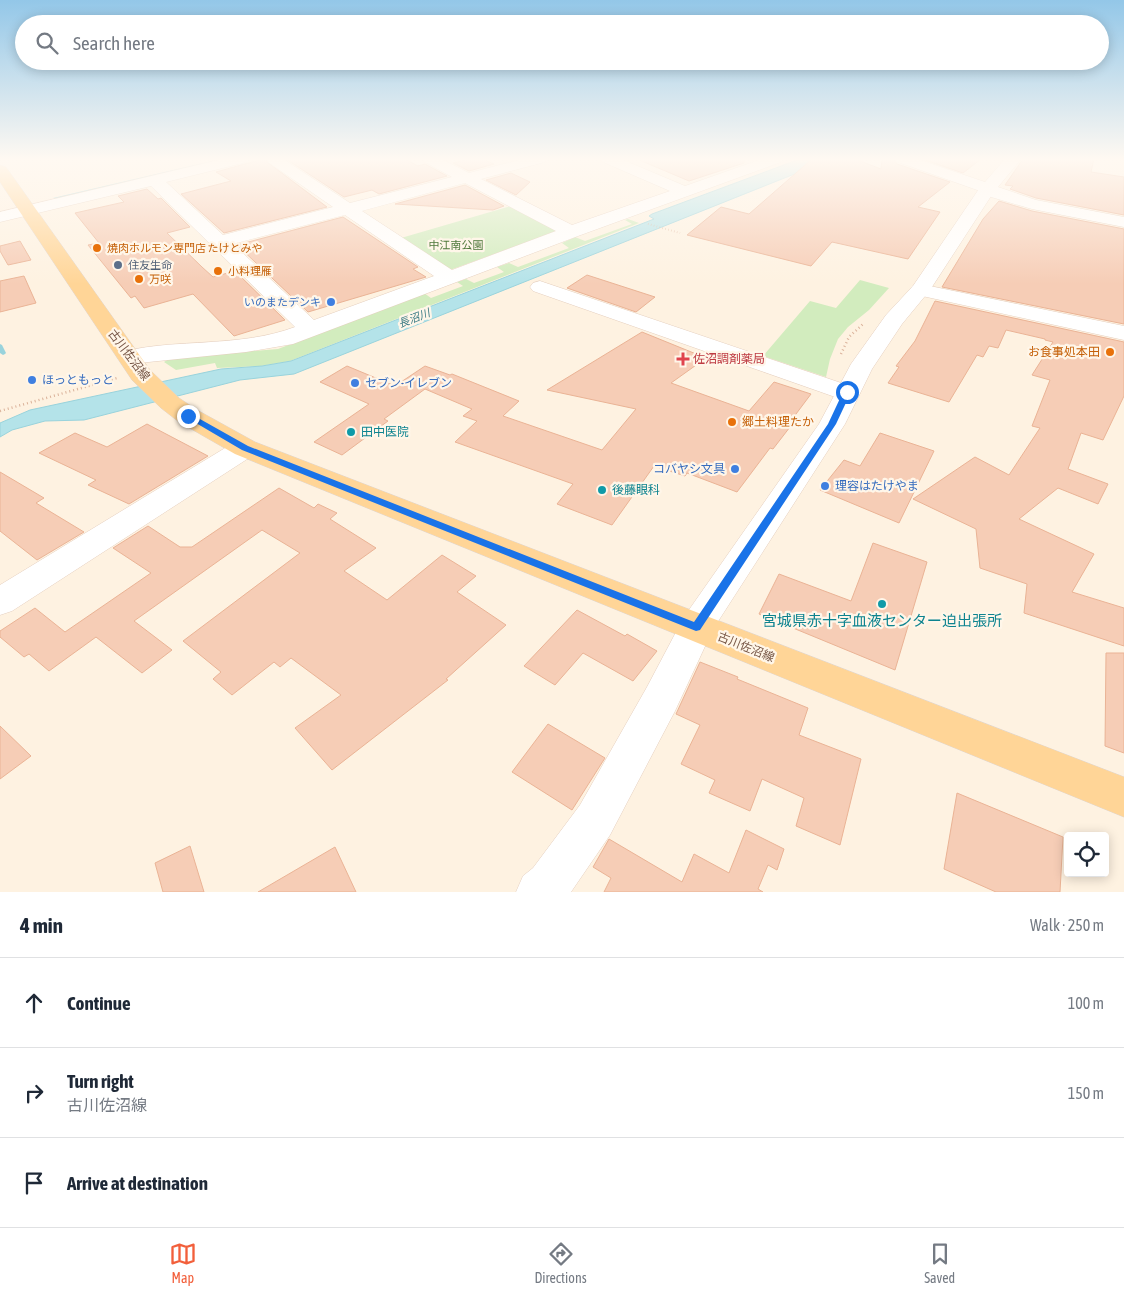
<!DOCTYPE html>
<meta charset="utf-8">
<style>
:root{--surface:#fff;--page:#f6f6f7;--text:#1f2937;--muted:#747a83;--line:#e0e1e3;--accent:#f25f3b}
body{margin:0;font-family:"Asap Condensed","Noto Sans JP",sans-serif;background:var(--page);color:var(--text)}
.controls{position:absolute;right:15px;bottom:15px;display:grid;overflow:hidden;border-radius:5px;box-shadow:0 2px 12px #0003}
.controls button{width:45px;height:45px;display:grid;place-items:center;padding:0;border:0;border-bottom:1px solid var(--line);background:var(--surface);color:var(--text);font:25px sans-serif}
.stop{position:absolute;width:15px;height:15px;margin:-11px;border:4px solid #1a73e8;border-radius:50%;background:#fff}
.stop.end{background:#1a73e8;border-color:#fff;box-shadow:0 1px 5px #0008}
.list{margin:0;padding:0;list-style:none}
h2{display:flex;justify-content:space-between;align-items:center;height:65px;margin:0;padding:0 20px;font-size:21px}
h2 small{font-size:16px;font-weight:400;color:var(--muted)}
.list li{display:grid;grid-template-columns:32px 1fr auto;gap:15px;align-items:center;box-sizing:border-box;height:90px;padding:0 20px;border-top:1px solid var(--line)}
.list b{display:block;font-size:19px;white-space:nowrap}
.list p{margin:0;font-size:16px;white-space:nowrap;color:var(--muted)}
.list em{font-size:16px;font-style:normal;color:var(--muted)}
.icon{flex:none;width:28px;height:28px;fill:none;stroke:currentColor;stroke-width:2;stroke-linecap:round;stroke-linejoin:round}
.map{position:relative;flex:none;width:1124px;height:892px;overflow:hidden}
.search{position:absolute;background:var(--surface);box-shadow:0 2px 12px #0003;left:15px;right:15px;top:15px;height:55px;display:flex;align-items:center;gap:12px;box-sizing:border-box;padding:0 18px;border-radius:28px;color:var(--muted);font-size:19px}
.sheet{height:335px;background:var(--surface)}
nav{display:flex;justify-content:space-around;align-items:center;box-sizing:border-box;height:70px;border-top:1px solid var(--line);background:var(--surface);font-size:14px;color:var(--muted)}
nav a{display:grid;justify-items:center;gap:2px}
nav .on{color:var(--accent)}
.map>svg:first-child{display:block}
.green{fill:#d2ecbe}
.water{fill:#b4e3e9;stroke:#99d3dc}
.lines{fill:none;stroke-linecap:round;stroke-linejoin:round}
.stream{fill:#99d3dc;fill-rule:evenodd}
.building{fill:#f6cdb6;stroke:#eab395}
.minor-casing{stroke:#e5cfbf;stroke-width:1}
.tertiary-casing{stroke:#e5cfbf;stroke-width:1}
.primary-casing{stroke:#ded6d3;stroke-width:1}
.path-far1{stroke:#dab199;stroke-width:2;stroke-dasharray:0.5 2.5;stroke-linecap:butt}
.path{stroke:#dab199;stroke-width:2.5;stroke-dasharray:1 3;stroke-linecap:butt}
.minor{fill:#fff;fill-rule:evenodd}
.tertiary{fill:#fff;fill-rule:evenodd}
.primary{fill:#ffd597;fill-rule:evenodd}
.route{fill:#1a73e8}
.food-dot{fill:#e8710a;stroke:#fff6e9;stroke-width:2}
.service-dot{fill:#5c6f8a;stroke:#fff6e9;stroke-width:2}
.shop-dot{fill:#3f7fe0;stroke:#fff6e9;stroke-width:2}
.health-dot{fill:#e0444e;stroke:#fff6e9;stroke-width:2}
.culture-dot{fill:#0f9aa8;stroke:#fff6e9;stroke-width:2}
.labels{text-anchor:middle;stroke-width:4.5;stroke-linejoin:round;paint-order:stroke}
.far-park-label{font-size:11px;fill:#4e783a;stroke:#fff6e9}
.far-food-label{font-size:11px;fill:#c56008;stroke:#fff6e9;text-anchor:start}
.far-service-label{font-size:11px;fill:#4e5e75;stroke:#fff6e9;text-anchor:start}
.far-shop-label{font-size:11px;fill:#366cbe;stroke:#fff6e9;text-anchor:end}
.far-water-label{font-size:11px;font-style:italic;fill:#3b7b85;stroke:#fff6e9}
.food-label{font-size:12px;fill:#c56008;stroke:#fff6e9;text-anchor:end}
.street-label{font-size:12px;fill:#775646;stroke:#fff6e9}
.health-label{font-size:12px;fill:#be3a42;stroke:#fff6e9;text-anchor:start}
.shop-label{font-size:12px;fill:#366cbe;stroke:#fff6e9;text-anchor:start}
.culture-label{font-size:12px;fill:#0d838f;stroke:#fff6e9;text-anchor:start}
.near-culture-label{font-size:15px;fill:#0d838f;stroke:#fff6e9}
</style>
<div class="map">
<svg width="1124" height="892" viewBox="0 0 1124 892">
<rect width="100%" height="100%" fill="#fef2e1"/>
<path class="green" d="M511 206 558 231 450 270 401 238Z
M628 219 639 223 290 361 261 366 217 368 215 363 176 370 164 362 170 358 278 349 424 293 431 298 463 286 457 282 466 279 474 283 504 272 497 267 509 263 518 267 569 248 562 243 575 237 585 241 632 224 625 220Z
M860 280 889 288 869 310 848 327 838 339 830 359 826 377 763 356 810 301 836 308Z"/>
<path class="water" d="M800 159H832L294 374 240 380 84 420 45 421 12 430 0 437V423L30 410 221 369 262 366 291 361 654 219 649 216 652 214Z"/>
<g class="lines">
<path class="stream" d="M220 159H226L55 199 53 198Z
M0 344 2 345 6 353 5 354 3 355 0 353Z"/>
</g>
<path class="building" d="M263 159 327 207 224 233 181 194 231 181 216 172Z
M286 159H405L418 166 425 164 447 176 379 194 372 190 344 197Z
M469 159H483L494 164 469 171 453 163Z
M637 159H744V163L689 181Z
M812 159H855L881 169 882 159H893L897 164 950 182 918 207 940 212 908 259 832 242 811 266 687 235 721 207 749 214Z
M922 159H981L963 173Z
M1023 159H1094L1091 172 1124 177V215L1036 198 1010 189 1013 186 1005 185Z
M511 173 530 182 516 195 486 180Z
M465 185 504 206 493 210 395 204Z
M147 189 158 199 161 198 190 227 167 233 202 267 213 277 235 271 285 320 234 336 193 294 144 308 135 296 131 298 88 245 99 243 75 213 124 202 118 196Z
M999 201 1032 211 1124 229V324L942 287 983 219Z
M343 217 418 267 413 269 426 277 308 312 237 245Z
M20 241 31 260 8 265 0 251V246Z
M587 275 655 297 636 312 567 288Z
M24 276 36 303 0 312V281Z
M935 301 1124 342V396L1103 440 1081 433 1068 469 1108 484 1098 504 1058 488 1019 519 1094 554 1072 592 1124 608V646L1024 613 1027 584 980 568 976 529 913 499 975 457 1009 475 1040 428 1032 426 1050 380 1032 375 1053 342 1045 340V339L1006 330 998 348 989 346 983 357 977 355 949 402 888 383 899 367 896 366 915 341Z
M642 332 706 358 671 383 749 411 774 382 811 394 787 426 790 427 773 449 770 448 737 492 687 473 685 476 654 466 612 525 557 504 573 484 455 442 477 421 463 416 472 409 425 389 384 419 388 421 342 455 314 442 369 404 320 382 347 366 395 386 425 366 450 375 452 374 519 401 503 416 602 450 636 409 547 390Z
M147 424 208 456 129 504 88 485 96 480 39 453 75 433 107 447Z
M880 433 934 451 899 523 820 490 844 460 860 466Z
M0 472 44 498 36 503 84 532 37 560 0 531Z
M279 488 314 508 318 504 337 513 330 519 376 548 344 571 387 600 442 555 476 576 457 592 506 625 446 679 448 680 332 770 295 728 341 695 291 658 280 667 274 662 232 695 213 679 221 672 183 641 300 553 262 530 134 621 172 650 142 673 96 637 49 671 29 654 24 657 0 637V631L35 608 65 632 151 573 113 548 148 526 180 547H192Z
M873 543 927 562 895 670 759 614 779 574 851 601Z
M577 610 625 636 627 634 657 651 633 681 583 653 555 685 524 666Z
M1106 653H1124V753L1105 746Z
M700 662 738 677 737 679 808 708 799 735 861 759 840 845 796 826 804 798 762 779 750 811 709 793 715 780 681 764 700 725 676 714Z
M548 724 605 758 572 810 512 772Z
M0 726 31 756 0 779Z
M957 793 1063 837 1060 892H996L944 869Z
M746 830 784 849 777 870 768 865 758 889 763 892H604L611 878 593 867 609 839 682 882 694 854 729 873Z
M190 846 204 892H163L155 863Z
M335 847 356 892H258Z"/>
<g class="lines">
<defs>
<path id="minor" d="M223 159H250L247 162 166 182 223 235 333 207 268 162 265 159H283L350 203 452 177 425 162 422 159H441L469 173 523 159H548L545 162 481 179 572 225 670 191 603 162 600 159H621L685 186 762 159H784L781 162 578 236 293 344 246 352 129 364 121 362 117 357 121 352C178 338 239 348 295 327L151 186 0 222V212ZM465 183 556 231 452 270 362 211ZM345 215 434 276 314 320 233 244Z
M895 159H917L985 182 1005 159H1021L998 187 1036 200 1124 217V227L1032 209 981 194 980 191 898 162Z
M540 281 856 388 860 393 856 398 847 401 838 398 533 291 530 287 533 283Z
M920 284 1124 326V340L913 294 910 290 913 286Z
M245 439 255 442 259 448 255 454 12 611 0 615V585L235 442Z
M696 613 708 617 714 627 675 711 610 835 571 892H516L523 876 533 868 580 805 647 687 684 617Z"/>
<path id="tertiary" d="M987 185 993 186 995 190 930 290 902 324 872 369 845 424 708 637 696 641 684 637 678 627 684 617 819 424 851 364 886 315 913 286 981 186Z"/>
<path id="primary" d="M0 165 6 167 150 370 179 398 197 410 255 442 1124 777V817L235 454 179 422 161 408 132 380 0 182Z"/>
</defs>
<use href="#minor" class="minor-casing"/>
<use href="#tertiary" class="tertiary-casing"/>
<use href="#primary" class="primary-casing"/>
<path class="path-far1" d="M648 224 680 233"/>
<path class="path" d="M841 354 849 337 863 324
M0 411 117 378"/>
<use href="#minor" class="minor"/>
<use href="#tertiary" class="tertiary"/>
<use href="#primary" class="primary"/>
</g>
<linearGradient id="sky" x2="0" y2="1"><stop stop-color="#93c7e8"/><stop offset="0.56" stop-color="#fff9f2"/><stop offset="1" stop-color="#fff9f2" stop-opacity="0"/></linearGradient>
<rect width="1124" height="284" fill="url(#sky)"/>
<path class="route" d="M847 390 851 392 836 424 700 630 696 631 242 450 184 416 191 414 248 446 694 622 828 424 843 392Z"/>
<g class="food-dot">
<circle cx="97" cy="248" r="5"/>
<circle cx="218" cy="271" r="5"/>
<circle cx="139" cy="279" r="5"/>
<circle cx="1110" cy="352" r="5"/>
<circle cx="732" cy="422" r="5"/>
</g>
<circle class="service-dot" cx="118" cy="265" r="5"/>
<g class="shop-dot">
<circle cx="331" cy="302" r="5"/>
<circle cx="32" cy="380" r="5"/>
<circle cx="355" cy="383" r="5"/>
<circle cx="735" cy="469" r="5"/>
<circle cx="825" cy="486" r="5"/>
</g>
<path class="health-dot" d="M680.5 351.5h5v5h5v5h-5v5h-5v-5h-5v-5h5z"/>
<g class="culture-dot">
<circle cx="351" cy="432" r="5"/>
<circle cx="602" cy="490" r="5"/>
<circle cx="882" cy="604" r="5"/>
</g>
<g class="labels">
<g class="far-park-label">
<text x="456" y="249">中江南公園</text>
</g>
<g class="far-food-label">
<text x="107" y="252">焼肉ホルモン専門店 たけとみや</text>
<text x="228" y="275">小料理雁</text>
<text x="149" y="283">万咲</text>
</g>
<g class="far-service-label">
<text x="128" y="269">住友生命</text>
</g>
<g class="far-shop-label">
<text x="321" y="306">いのまたデンキ</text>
</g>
<g class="far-water-label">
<text transform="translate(414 318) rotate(-21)" y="4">長沼川</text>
</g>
<g class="food-label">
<text x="1100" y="356">お食事処本田</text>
<text x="742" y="426" text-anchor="start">郷土料理たか</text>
</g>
<g class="street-label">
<text transform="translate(129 355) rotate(53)" y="4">古川佐沼線</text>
<text transform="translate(746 647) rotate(22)" y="4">古川佐沼線</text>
</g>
<g class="health-label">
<text x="693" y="363">佐沼調剤薬局</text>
</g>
<g class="shop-label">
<text x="42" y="384">ほっともっと</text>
<text x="365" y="387">セブン-イレブン</text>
<text x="725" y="473" text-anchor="end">コバヤシ文具</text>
<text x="835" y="490">理容はたけやま</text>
</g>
<g class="culture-label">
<text x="361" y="436">田中医院</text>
<text x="612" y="494">後藤眼科</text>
</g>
<g class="near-culture-label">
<text x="882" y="626">宮城県赤十字血液センター迫出張所</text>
</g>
</g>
</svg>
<div class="controls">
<button><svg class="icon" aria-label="locate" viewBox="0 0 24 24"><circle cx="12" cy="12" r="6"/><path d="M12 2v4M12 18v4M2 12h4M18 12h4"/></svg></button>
</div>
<div class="stop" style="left:847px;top:392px"></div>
<div class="stop end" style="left:188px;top:416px"></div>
<div class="search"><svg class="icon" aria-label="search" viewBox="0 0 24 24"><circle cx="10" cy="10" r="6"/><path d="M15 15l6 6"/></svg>Search here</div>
</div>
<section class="sheet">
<h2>4 min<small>Walk · 250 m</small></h2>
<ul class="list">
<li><svg class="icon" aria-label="ahead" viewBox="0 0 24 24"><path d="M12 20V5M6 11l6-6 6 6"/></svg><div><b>Continue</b></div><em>100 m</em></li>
<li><svg class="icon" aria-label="right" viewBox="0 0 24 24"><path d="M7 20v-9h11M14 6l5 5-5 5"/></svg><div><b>Turn right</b><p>古川佐沼線</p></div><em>150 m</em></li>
<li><svg class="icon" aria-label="arrive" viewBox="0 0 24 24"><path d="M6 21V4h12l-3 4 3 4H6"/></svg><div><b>Arrive at destination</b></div></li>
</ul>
</section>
<nav>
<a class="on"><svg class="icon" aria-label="map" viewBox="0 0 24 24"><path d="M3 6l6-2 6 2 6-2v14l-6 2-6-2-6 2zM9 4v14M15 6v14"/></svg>Map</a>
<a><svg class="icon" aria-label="directions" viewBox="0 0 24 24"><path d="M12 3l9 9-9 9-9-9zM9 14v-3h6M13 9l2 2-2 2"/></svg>Directions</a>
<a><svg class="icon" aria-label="saved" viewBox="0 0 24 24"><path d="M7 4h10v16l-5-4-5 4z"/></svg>Saved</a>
</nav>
